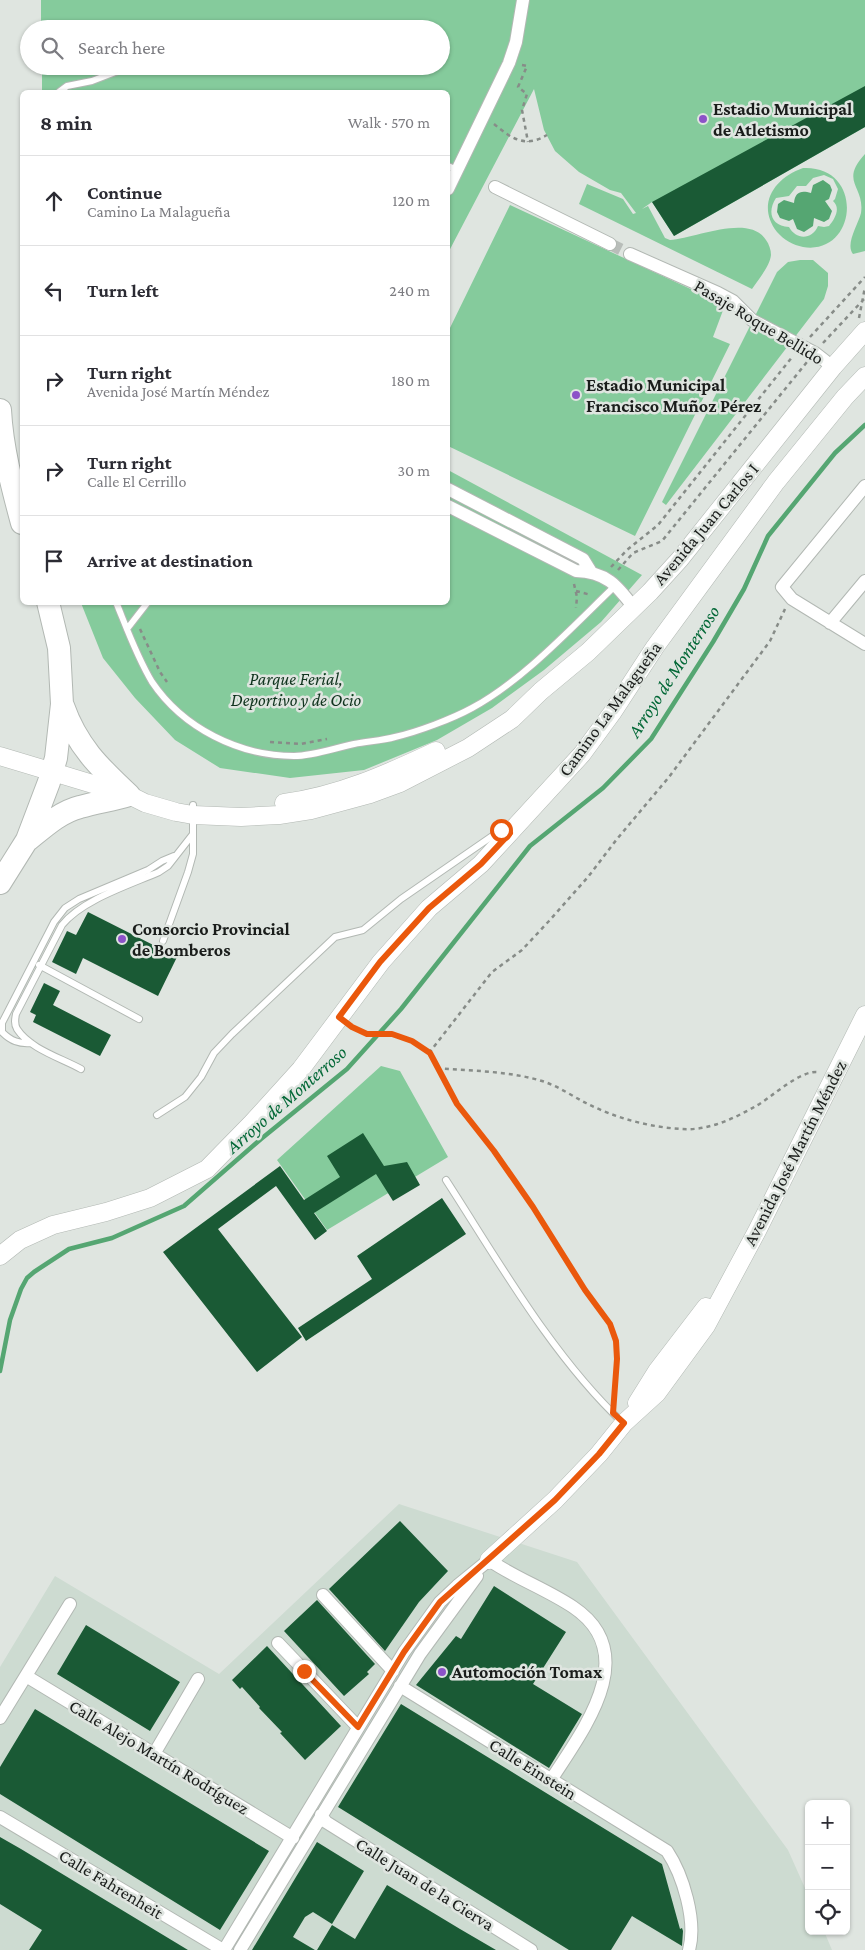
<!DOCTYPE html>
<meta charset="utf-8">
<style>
:root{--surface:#fff;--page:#f2f2f3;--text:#2b2b33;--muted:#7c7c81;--line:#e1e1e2}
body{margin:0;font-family:"Crimson Pro",serif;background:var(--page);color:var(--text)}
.controls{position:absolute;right:15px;bottom:15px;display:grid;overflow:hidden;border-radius:8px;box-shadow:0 1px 4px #0004}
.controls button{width:45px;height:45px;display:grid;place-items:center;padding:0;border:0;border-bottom:1px solid var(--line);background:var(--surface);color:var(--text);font:25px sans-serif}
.stop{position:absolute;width:15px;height:15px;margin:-11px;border:4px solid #ea580c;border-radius:50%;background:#fff}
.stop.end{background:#ea580c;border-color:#fff;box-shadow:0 1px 5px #0008}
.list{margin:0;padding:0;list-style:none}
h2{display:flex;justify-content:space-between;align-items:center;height:65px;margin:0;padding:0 20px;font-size:21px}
h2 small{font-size:16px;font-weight:400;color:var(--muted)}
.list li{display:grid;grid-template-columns:32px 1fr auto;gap:15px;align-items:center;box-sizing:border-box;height:90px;padding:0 20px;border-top:1px solid var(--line)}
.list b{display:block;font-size:19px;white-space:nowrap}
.list p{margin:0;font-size:16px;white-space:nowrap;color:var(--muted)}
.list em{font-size:16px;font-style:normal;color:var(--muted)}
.icon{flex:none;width:28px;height:28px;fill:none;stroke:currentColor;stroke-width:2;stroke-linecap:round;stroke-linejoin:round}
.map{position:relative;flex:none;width:865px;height:1950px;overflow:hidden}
.search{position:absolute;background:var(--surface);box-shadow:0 1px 4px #0004;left:20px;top:20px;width:430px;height:55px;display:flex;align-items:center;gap:12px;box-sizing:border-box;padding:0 18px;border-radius:28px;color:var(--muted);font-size:19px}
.panel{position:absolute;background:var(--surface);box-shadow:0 1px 4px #0004;left:20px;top:90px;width:430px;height:515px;border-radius:8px}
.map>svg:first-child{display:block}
.built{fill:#cddbd1}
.green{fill:#85cb9c;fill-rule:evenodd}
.water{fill:#55a672}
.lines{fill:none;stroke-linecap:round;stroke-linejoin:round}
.stream{stroke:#55a672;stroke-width:4.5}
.building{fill:#1a5a35}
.street-tunnel{stroke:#b8bdb9;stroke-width:12;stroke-dasharray:12 6;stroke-linecap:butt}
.lane-casing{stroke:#b2b8b3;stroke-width:8}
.street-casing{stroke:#b2b8b3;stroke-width:14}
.secondary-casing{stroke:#b2b8b3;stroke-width:19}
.highway-casing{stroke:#b2b8b3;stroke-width:24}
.path{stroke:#878c88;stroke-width:2.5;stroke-dasharray:4 4;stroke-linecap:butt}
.lane{stroke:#fff;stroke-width:6}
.street{stroke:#fff;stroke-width:12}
.secondary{stroke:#fff;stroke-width:18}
.highway{stroke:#fff;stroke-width:22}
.route{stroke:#ea580c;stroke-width:6}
.poi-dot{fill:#8c52c8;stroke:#dfe5e0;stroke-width:2}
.labels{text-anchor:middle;stroke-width:5;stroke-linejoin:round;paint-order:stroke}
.poi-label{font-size:18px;font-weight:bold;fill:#1a1d1b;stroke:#dfe5e0;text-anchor:start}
.street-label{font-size:18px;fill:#1a1d1b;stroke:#dfe5e0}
.park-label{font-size:18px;font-style:italic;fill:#10341e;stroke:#dfe5e0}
.water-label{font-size:19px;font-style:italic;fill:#036837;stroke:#dfe5e0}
</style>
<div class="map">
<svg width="865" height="1950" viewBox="0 0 865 1950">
<rect width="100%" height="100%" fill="#dfe5e0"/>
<path class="built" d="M399 1504 577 1562 788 1850 809 1897V1931H824L832 1950H0V1667L55 1576 219 1674Z"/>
<path class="green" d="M41 0H865V127L674 236 652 202 642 209 648 206 665 238 670 240C694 239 749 213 766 240 769 244 771 250 771 255 770 266 758 280 752 289L579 204 587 184 623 199 633 214 636 213 621 193 610 190 579 172 555 151 544 130 534 89 448 253V92H42V66H441V29H41Z
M865 154V251L853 254C845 244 858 225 861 213 865 186 839 182 865 154Z
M803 168C865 165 858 256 803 247 793 245 784 240 777 232 756 205 774 178 803 168ZM824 175 833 179 838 189 835 199 833 201C841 208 835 219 829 226L824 227 818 226C812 240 796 240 789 227 771 226 767 212 776 198L789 196 797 186H806L813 178Z
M510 205 725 305 713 337 730 344 635 536 448 446V332Z
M800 260H813L828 273V286L824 299 666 505 662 502 777 272 788 262Z
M448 470 642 575 601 622 544 670 492 708 437 740 364 770 290 778 220 768 175 740 135 698 103 658 81 603 448 602Z
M381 1066 400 1071 448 1157 327 1230 277 1160Z"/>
<path class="water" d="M823 180 830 185 832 190 829 199 825 201 832 211 829 219 824 222 814 218 813 226 804 232 797 229 793 219 789 221 780 218 777 212 778 204 784 200 794 203C795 192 801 190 811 193L813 185Z"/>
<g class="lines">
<path class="stream" d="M0 1371 10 1320 21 1289 27 1278 34 1272 69 1249 112 1238 184 1206 261 1139 347 1069 401 1009 530 846 603 788 651 739 713 642 744 589 768 536 835 453 865 425"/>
</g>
<path class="building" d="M865 86V127L674 236 652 202Z
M88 912 177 957 158 996 83 958 76 974 52 962 67 931 76 935Z
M44 983 60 991 53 1005 111 1035 100 1056 33 1022 36 1015 30 1012Z
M363 1133 384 1166 407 1162 420 1185 393 1201 376 1174 314 1213 327 1231 315 1240 276 1186 218 1229 302 1337 257 1372 163 1252 280 1166 304 1200 340 1177 327 1156Z
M442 1198 466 1234 306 1341 298 1328 372 1279 357 1256Z
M400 1521 448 1571 419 1602 385 1651 329 1589Z
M494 1586 566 1632 533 1684 582 1714 549 1768 416 1685 456 1636 461 1639Z
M317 1600 375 1664 367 1672 369 1674 344 1696 284 1631Z
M86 1625 180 1682 150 1731 57 1674Z
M267 1646 341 1726 305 1760 280 1733 282 1732 259 1708 260 1707 242 1687 240 1689 232 1680Z
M401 1704 662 1864 680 1929 682 1928 683 1931 682 1946 632 1916 611 1950H569L338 1807Z
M35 1709 269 1851 220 1930 0 1794V1767Z
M0 1837 21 1849 188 1950H29L42 1930 0 1904Z
M317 1842 364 1871 332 1924 313 1912 305 1917 293 1937 315 1950H252Z
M387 1885 460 1929 496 1950H317L332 1925 355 1939Z"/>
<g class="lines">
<path class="street-tunnel" d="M610 244 630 254"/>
<defs>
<path id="lane" d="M59 92 67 86 92 81 131 66
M448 166 457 170
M116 602C127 629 137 657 152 682 183 728 239 756 294 756 313 756 335 748 354 744 367 741 381 741 395 737 417 732 452 719 472 708 524 680 574 625 616 585
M127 629 148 602
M163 941 188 872 193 854V834
M39 965 139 1019
M31 1043C19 1044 11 1041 2 1032V1023L54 922 65 908 79 899 148 870 162 861 174 856
M81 1069C61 1058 30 1049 17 1029 14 1024 15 1019 16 1014L62 925C82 900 129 885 159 872L168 866 193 834V805
M157 1115 185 1097 201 1077 214 1053 232 1034 335 937 363 930 401 899 501 830 508 832
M446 1180C499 1262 552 1356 623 1423"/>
<path id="street" d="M495 187 610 244
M448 189 509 63 516 42 523 0
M630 254 718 293 733 301 752 320 815 353 833 367
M865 486 782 587 792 599 865 644
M448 489 583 559 591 572
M448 506 576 571C606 572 617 585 634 608
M830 623 865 581
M489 1560C515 1578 546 1589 573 1607 643 1654 583 1730 551 1780
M323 1595 393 1671
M278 1643 358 1727
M26 1676 293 1838
M400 1686 667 1851C683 1875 697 1921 689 1950
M0 1718 70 1604
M154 1754 198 1679
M321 1815 326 1822 531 1950
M0 1817 223 1950
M224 1950 404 1652 440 1602 457 1586 489 1560
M240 1950 420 1654 477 1576"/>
<path id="secondary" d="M0 756 129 795 145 803 176 812 193 815 241 817 279 815 311 810 370 794 400 783 468 748 512 719 541 691 588 652 650 592 680 559 833 367 865 331
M284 803C338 796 387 774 436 751
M0 1256 20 1240 53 1225 106 1212 150 1198 207 1169 252 1123 301 1069 381 962 429 908 481 864 582 754 612 713 655 647 776 482 845 397 865 376
M637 1403 657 1371 706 1307
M489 1560 555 1500 599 1454 624 1423 657 1393 706 1326 757 1231 865 1015"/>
<path id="highway" d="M0 410C2 448 12 486 22 523
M28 840C44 827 60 812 80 807 97 802 113 800 129 795 99 767 77 746 63 706
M0 883 27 840 49 782 56 758 62 704 59 648 48 602"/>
</defs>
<use href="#lane" class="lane-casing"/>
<use href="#street" class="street-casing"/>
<use href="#secondary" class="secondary-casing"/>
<use href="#highway" class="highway-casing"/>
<path class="path" d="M522 65 527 66 518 87 527 94 522 110 528 142
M494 124C512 139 525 148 547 135
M859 318 865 287
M810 337 865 277
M823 343 865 298
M611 567 627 550 658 525 793 356
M618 570 633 553 662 541 807 362
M574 584 577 597 576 608
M576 591 591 595
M140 629 160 672 167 682
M270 742 300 744 327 739
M352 1027 367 1035 392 1034 412 1041 429 1053 457 1103 494 1151 533 1207 585 1290 610 1324 616 1341 617 1359 614 1399
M429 1053 492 972 522 950 549 921 588 877 617 839 669 777 770 641 785 609
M437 1068C472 1071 509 1071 542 1081 558 1086 572 1096 586 1103 615 1118 649 1127 681 1129 708 1131 733 1119 756 1106 772 1097 800 1070 818 1072"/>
<use href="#lane" class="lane"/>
<use href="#street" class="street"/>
<use href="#secondary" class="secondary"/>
<use href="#highway" class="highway"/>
</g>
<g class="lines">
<path class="route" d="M304 1671 358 1727 404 1652 440 1602 555 1500 599 1454 624 1423 613 1413 617 1359 616 1341 610 1324 585 1290 533 1207 494 1151 457 1104 430 1053 412 1041 392 1034H367L352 1027 339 1017 380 962 429 908 481 864 510 833 501 830"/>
</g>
<g class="poi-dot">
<circle cx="703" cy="119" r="5"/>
<circle cx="576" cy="395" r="5"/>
<circle cx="122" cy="939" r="5"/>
<circle cx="442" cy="1672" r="5"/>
</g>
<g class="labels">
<g class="poi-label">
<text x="713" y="115">Estadio Municipal<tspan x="713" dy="21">de Atletismo</tspan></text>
<text x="586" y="391">Estadio Municipal<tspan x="586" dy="21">Francisco Muñoz Pérez</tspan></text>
<text x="132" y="935">Consorcio Provincial<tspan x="132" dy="21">de Bomberos</tspan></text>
<text x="452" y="1678">Automoción Tomax</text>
</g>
<g class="street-label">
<text transform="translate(759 322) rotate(31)" y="6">Pasaje Roque Bellido</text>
<text transform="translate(706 524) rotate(-50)" y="6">Avenida Juan Carlos I</text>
<text transform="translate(610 709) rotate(-54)" y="6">Camino La Malagueña</text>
<text transform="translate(795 1153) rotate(-63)" y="6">Avenida José Martín Méndez</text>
<text transform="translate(159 1757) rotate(31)" y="6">Calle Alejo Martín Rodríguez</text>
<text transform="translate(533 1769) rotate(32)" y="6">Calle Einstein</text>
<text transform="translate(111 1884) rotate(31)" y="6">Calle Fahrenheit</text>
<text transform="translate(425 1884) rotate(32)" y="6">Calle Juan de la Cierva</text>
</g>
<g class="park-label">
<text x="296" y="685">Parque Ferial,<tspan x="296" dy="21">Deportivo y de Ocio</tspan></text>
</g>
<g class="water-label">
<text transform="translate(673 671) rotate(-57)" y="7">Arroyo de Monterroso</text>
<text transform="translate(286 1099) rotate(-41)" y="7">Arroyo de Monterroso</text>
</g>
</g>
</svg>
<div class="controls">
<button>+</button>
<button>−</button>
<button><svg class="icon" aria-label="locate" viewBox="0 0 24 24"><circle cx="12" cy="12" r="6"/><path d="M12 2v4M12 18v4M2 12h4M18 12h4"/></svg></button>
</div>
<div class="stop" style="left:501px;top:830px"></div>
<div class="stop end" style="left:304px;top:1671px"></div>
<div class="search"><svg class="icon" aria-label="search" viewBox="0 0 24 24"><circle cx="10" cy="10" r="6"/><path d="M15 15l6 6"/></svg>Search here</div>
<section class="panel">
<h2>8 min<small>Walk · 570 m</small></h2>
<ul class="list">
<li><svg class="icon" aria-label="ahead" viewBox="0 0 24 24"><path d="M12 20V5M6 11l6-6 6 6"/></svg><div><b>Continue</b><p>Camino La Malagueña</p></div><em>120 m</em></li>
<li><svg class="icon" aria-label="left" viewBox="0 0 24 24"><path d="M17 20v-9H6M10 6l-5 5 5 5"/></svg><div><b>Turn left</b></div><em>240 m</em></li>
<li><svg class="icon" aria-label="right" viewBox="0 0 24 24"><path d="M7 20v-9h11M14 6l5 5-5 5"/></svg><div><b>Turn right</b><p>Avenida José Martín Méndez</p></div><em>180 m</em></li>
<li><svg class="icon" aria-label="right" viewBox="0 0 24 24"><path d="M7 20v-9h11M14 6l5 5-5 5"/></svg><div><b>Turn right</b><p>Calle El Cerrillo</p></div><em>30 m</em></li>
<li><svg class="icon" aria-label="arrive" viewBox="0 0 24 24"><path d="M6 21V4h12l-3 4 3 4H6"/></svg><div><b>Arrive at destination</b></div></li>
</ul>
</section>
</div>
